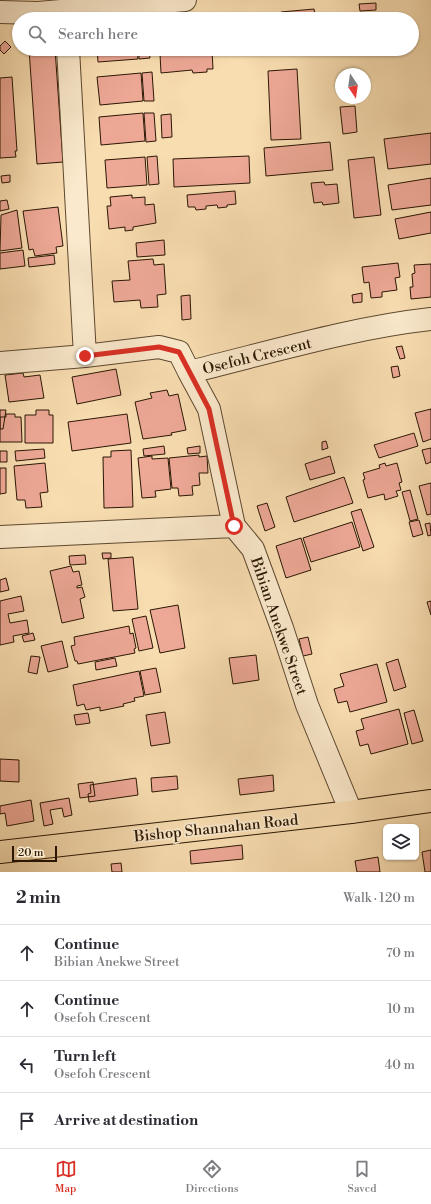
<!DOCTYPE html>
<meta charset="utf-8">
<style>
:root{--surface:#fff;--page:#f7f7f7;--text:#2b2b33;--muted:#7c7c81;--line:#e1e1e2;--accent:#d93025}
body{margin:0;font-family:"Libre Bodoni",serif;background:var(--page);color:var(--text)}
.controls{position:absolute;right:12px;bottom:12px;display:grid;overflow:hidden;border-radius:6px;box-shadow:0 1px 3px #0004}
.controls button{width:36px;height:36px;display:grid;place-items:center;padding:0;border:0;border-bottom:1px solid var(--line);background:var(--surface);color:var(--text);font:20px sans-serif}
.compass{position:absolute;left:335px;top:68px;width:36px;height:36px;border-radius:50%;background:var(--surface);box-shadow:0 1px 3px #0004;rotate:167deg}
.scale{position:absolute;left:12px;bottom:10px;width:45px;box-sizing:border-box;padding-left:4px;border:2px solid #2b1704;border-top:0;font-size:11px;line-height:14px;white-space:nowrap;color:#2b1704;-webkit-text-stroke:3px #fae9cc;paint-order:stroke}
.stop{position:absolute;width:12px;height:12px;margin:-9px;border:3px solid #d93025;border-radius:50%;background:#fff}
.stop.end{background:#d93025;border-color:#fff;box-shadow:0 1px 4px #0008}
.list{margin:0;padding:0;list-style:none}
h2{display:flex;justify-content:space-between;align-items:center;height:52px;margin:0;padding:0 16px;font-size:17px}
h2 small{font-size:13px;font-weight:400;color:var(--muted)}
.list li{display:grid;grid-template-columns:26px 1fr auto;gap:12px;align-items:center;box-sizing:border-box;height:56px;padding:0 16px;border-top:1px solid var(--line)}
.list b{display:block;font-size:15px;white-space:nowrap}
.list p{margin:0;font-size:13px;white-space:nowrap;color:var(--muted)}
.list em{font-size:13px;font-style:normal;color:var(--muted)}
.icon{flex:none;width:22px;height:22px;fill:none;stroke:currentColor;stroke-width:2;stroke-linecap:round;stroke-linejoin:round}
.map{position:relative;flex:none;width:431px;height:872px;overflow:hidden}
.search{position:absolute;background:var(--surface);box-shadow:0 1px 3px #0004;left:12px;right:12px;top:12px;height:44px;display:flex;align-items:center;gap:10px;box-sizing:border-box;padding:0 14px;border-radius:22px;color:var(--muted);font-size:15px}
.sheet{height:276px;background:var(--surface)}
nav{display:flex;justify-content:space-around;align-items:center;box-sizing:border-box;height:56px;border-top:1px solid var(--line);background:var(--surface);font-size:11px;color:var(--muted)}
nav a{display:grid;justify-items:center;gap:2px}
nav .on{color:var(--accent)}
.map>svg:first-child{display:block}
.building{fill:#eda896;stroke:#2b1704}
.lines{fill:none;stroke-linecap:round;stroke-linejoin:round}
.minor-casing{stroke:#5e482f;stroke-width:24}
.major-casing{stroke:#2b1704;stroke-width:24}
.minor{stroke:#fae9cc;stroke-width:22}
.major{stroke:#f8ddb1;stroke-width:22}
.route{stroke:#d93025;stroke-width:5}
.labels{text-anchor:middle;stroke-width:3.5;stroke-linejoin:round;paint-order:stroke}
.street-label{font-size:15px;fill:#2b1704;stroke:#fae9cc}
</style>
<div class="map">
<svg width="431" height="872" viewBox="0 0 431 872">
<rect width="100%" height="100%" fill="#f8ddb1"/>
<filter id="stains"><feTurbulence type="fractalNoise" baseFrequency=".005" numOctaves="4"/><feColorMatrix values="0 0 0 0 .2 0 0 0 0 .09 0 0 0 0 .02 0 0 0 .5 -.17"/></filter>
<radialGradient id="worn" r=".72"><stop offset=".6" stop-color="#630" stop-opacity="0"/><stop offset="1" stop-color="#630" stop-opacity=".3"/></radialGradient>
<path class="building" d="M376 3V10L360 11 359 4Z
M314 9 316 19H282L281 12Z
M245 13V19H239L238 14Z
M238 14 239 19H228V15Z
M215 15V19H199V16Z
M5 41 11 47 4 54 0 50V46Z
M29 49H55L63 162 37 164Z
M97 49H137L138 59 98 62Z
M139 49H149L150 58 139 59Z
M191 49 212 50 213 69H207V72L193 73 192 70 161 73 160 54 191 51Z
M297 69 301 139 271 140 268 71Z
M152 72 154 101H144L142 73Z
M141 73 143 101 100 105 97 77Z
M12 77 17 151H15L16 157 0 158V78Z
M355 106 357 132 343 134 340 107Z
M143 113 145 141 101 145 99 117Z
M144 113H154L156 141 146 142Z
M171 114 172 137 162 138 161 115Z
M431 133V164L388 169 384 139Z
M330 142 333 170 266 176 264 148Z
M157 156 159 184 149 185 147 157Z
M249 156 250 183 174 187 173 159Z
M145 157 147 185 107 188 105 160Z
M374 157 381 215 354 218 348 160Z
M10 175V182L2 183 1 176Z
M431 178V205L392 210 388 185Z
M324 182 325 185 337 184 339 203 323 205 322 202 314 203 311 183Z
M235 191 236 204 227 205V207L218 208 217 205 206 206V209L196 210 195 207H188L187 195Z
M132 195V198L145 197V205L154 204 156 223 133 227V230L125 231V227L109 229 107 206H111L110 197Z
M7 200 9 209 0 211V201Z
M58 207 63 246 56 247 57 253 35 256 33 249 29 250 23 211Z
M17 210 22 248 0 251 1 215Z
M431 212V233L399 239 395 219Z
M164 240 165 255 137 257 136 243Z
M23 250 25 266 0 269V253Z
M54 255 55 264 29 267 28 258Z
M153 259 154 265 164 264 166 294 157 295 158 307 141 308 140 300 114 302 112 281 130 280 128 261Z
M398 263 400 277 395 278 397 290 382 292V297L371 298 369 282 364 283 362 267Z
M431 264V297L411 299 410 287H413L412 274 415 273 414 265Z
M362 293V302L353 303 352 295Z
M190 295 191 319 182 320 181 296Z
M402 346 405 358 400 359 396 347Z
M398 366 400 376 393 378 391 367Z
M116 369 121 395 77 404 72 377Z
M23 373 24 377 40 375 44 398 9 402 5 375Z
M167 390 169 396 178 394 186 430 171 433 172 435 143 439 135 402 152 398 150 393Z
M431 409V439L423 442 415 413Z
M0 410H6L3 429H0Z
M36 410H49V415H53V443H25V415H36Z
M6 414H15V417H21L22 442H0V417H6Z
M127 414 131 443 72 451 68 422Z
M414 433 418 446 379 458 374 445Z
M326 441 328 448 322 450V442Z
M164 446 165 454 144 456 143 449Z
M200 446V453L188 454 187 448Z
M431 448V462L426 464 422 450Z
M44 449 45 458 16 461 15 451Z
M131 450 133 507 104 508 103 457H111V451Z
M0 451H7V462H0Z
M199 455V457L207 456 208 473H199L200 485 192 486 193 495 179 496 178 488H172L169 458Z
M152 456V459L168 458 171 489 155 491 156 497 142 498 138 458Z
M330 456 335 473 310 480 305 464Z
M45 463 48 492 40 493 42 507 26 508 25 500H17L14 466Z
M385 463 386 466 397 463 402 482 399 483 401 490 396 491 398 496 385 500 384 494 368 498 363 480 365 479 363 473 380 468 379 465Z
M0 468H6V493L0 494Z
M344 477 353 503 294 522 286 497Z
M431 483V514L427 515 419 486Z
M410 490 418 519 410 521 402 492Z
M267 503 275 527 265 531 257 506Z
M361 509 374 547 363 551 351 512Z
M419 520 423 534 413 537 409 522Z
M352 522 360 547 311 562 303 538Z
M430 523 431 535 428 536 425 524Z
M301 538 311 570 286 578 276 546Z
M102 553H111V558L103 559Z
M85 555 86 564 70 565 69 556Z
M133 557 138 609 113 611 108 559Z
M71 566 73 572 79 571 82 585 77 586V588L82 587 85 597 80 599 84 618 62 623 50 571Z
M6 578 9 590 0 592V580Z
M21 596 24 611 8 614 10 623 27 620 29 633 13 636 14 642 0 645V601Z
M431 601V615L427 602Z
M178 605 185 648 160 653 150 610Z
M146 616 153 648 139 651 132 619Z
M129 626 130 634 133 633 136 648 134 649 135 653 78 664 77 661H75L71 646 75 645 74 637Z
M33 633 35 640 24 642 22 636Z
M308 637 312 654 303 656 299 639Z
M62 641 68 667 48 672 41 646Z
M256 655 259 680 233 684 229 658Z
M31 656 40 657 37 674 28 672Z
M115 658 117 666 96 670 95 662Z
M398 659 406 687 394 691 386 663Z
M377 664 387 702 350 712 347 701 338 703 334 689 344 686 340 674Z
M156 668 161 692 145 695 140 671Z
M139 671 144 696 134 698 135 701 123 704 124 706 100 711V707L86 710 84 704 77 706 73 685Z
M399 709 408 744 371 754 368 744 360 746 356 731 364 729 361 719Z
M414 710 423 741 412 744 404 713Z
M165 712 170 743 151 746 146 715Z
M88 713 90 723 76 725 74 715Z
M0 759 19 760V782L0 781Z
M273 775 274 791 240 795 238 779Z
M177 776 178 789 152 792 151 778Z
M136 778 138 795 89 802 88 794 91 793 90 785Z
M93 782 95 796 80 798 78 784Z
M69 798 72 815 64 817 62 808 50 810 53 824 44 826 40 803Z
M31 800 34 821 7 826 5 813 0 814V806Z
M242 845 243 859 191 864 190 851Z
M431 850V872H425L422 852Z
M378 857 380 872H357L355 861Z
M121 863 122 872H112L111 864Z"/>
<g class="lines">
<defs>
<path id="minor" d="M0 12 38 13 185 0
M68 49 85 356
M0 363 85 356 159 347 179 352 189 372C268 353 350 328 431 319
M189 372 209 409 234 526 253 549 282 628 307 705 351 812
M0 537 234 526"/>
<path id="major" d="M0 852 351 812 431 801"/>
</defs>
<use href="#minor" class="minor-casing"/>
<use href="#major" class="major-casing"/>
<use href="#minor" class="minor"/>
<use href="#major" class="major"/>
</g>
<g class="lines">
<path class="route" d="M85 356 159 347 179 352 209 409 234 526"/>
</g>
<g class="labels">
<g class="street-label">
<text transform="translate(257 356) rotate(-14)" y="5">Osefoh Crescent</text>
<text transform="translate(279 626) rotate(71)" y="5">Bibian Anekwe Street</text>
<text transform="translate(216 828) rotate(-6)" y="5">Bishop Shannahan Road</text>
</g>
</g>
<rect width="100%" height="100%" filter="url(#stains)"/>
<rect width="100%" height="100%" fill="url(#worn)"/>
</svg>
<div class="controls">
<button><svg class="icon" aria-label="layers" viewBox="0 0 24 24"><path d="M12 4l9 5-9 5-9-5zM3 14l9 5 9-5"/></svg></button>
</div>
<svg class="compass" viewBox="-18 -18 36 36"><path d="M0-13l5 13h-10z" fill="#e53935"/><path d="M0 13l5-13h-10z" fill="#7c7c81"/></svg>
<div class="scale">20 m</div>
<div class="stop" style="left:234px;top:526px"></div>
<div class="stop end" style="left:85px;top:356px"></div>
<div class="search"><svg class="icon" aria-label="search" viewBox="0 0 24 24"><circle cx="10" cy="10" r="6"/><path d="M15 15l6 6"/></svg>Search here</div>
</div>
<section class="sheet">
<h2>2 min<small>Walk · 120 m</small></h2>
<ul class="list">
<li><svg class="icon" aria-label="ahead" viewBox="0 0 24 24"><path d="M12 20V5M6 11l6-6 6 6"/></svg><div><b>Continue</b><p>Bibian Anekwe Street</p></div><em>70 m</em></li>
<li><svg class="icon" aria-label="ahead" viewBox="0 0 24 24"><path d="M12 20V5M6 11l6-6 6 6"/></svg><div><b>Continue</b><p>Osefoh Crescent</p></div><em>10 m</em></li>
<li><svg class="icon" aria-label="left" viewBox="0 0 24 24"><path d="M17 20v-9H6M10 6l-5 5 5 5"/></svg><div><b>Turn left</b><p>Osefoh Crescent</p></div><em>40 m</em></li>
<li><svg class="icon" aria-label="arrive" viewBox="0 0 24 24"><path d="M6 21V4h12l-3 4 3 4H6"/></svg><div><b>Arrive at destination</b></div></li>
</ul>
</section>
<nav>
<a class="on"><svg class="icon" aria-label="map" viewBox="0 0 24 24"><path d="M3 6l6-2 6 2 6-2v14l-6 2-6-2-6 2zM9 4v14M15 6v14"/></svg>Map</a>
<a><svg class="icon" aria-label="directions" viewBox="0 0 24 24"><path d="M12 3l9 9-9 9-9-9zM9 14v-3h6M13 9l2 2-2 2"/></svg>Directions</a>
<a><svg class="icon" aria-label="saved" viewBox="0 0 24 24"><path d="M7 4h10v16l-5-4-5 4z"/></svg>Saved</a>
</nav>
